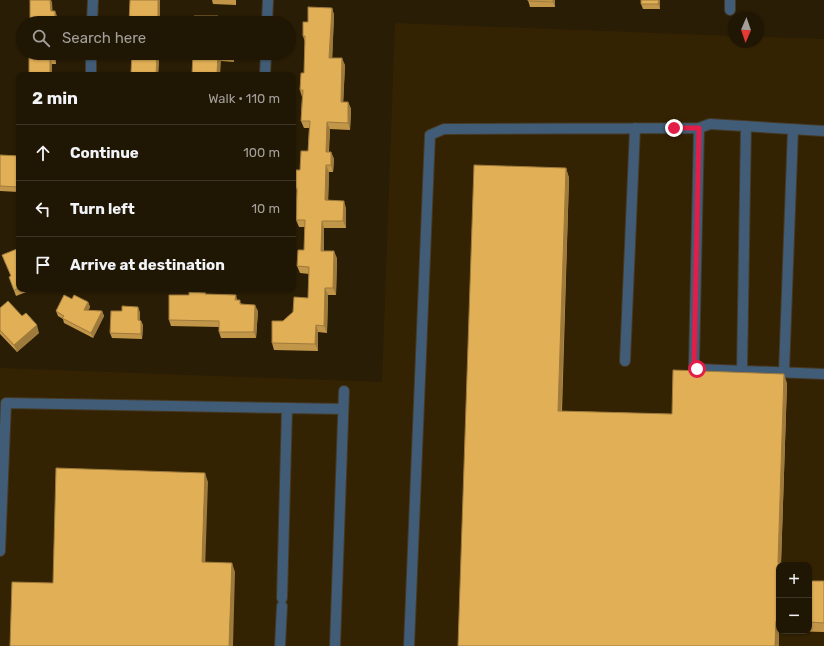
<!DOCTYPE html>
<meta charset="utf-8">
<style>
:root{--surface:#201604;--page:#2d2313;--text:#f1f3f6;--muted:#a29f9a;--line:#3d3526}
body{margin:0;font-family:Rubik,sans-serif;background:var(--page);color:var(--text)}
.controls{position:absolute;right:12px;bottom:12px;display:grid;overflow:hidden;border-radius:8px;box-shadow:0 1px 3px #0004}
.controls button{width:36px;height:36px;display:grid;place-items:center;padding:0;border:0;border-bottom:1px solid var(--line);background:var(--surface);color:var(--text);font:20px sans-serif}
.compass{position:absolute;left:728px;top:12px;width:36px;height:36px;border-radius:50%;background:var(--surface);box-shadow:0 1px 3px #0004;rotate:182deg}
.stop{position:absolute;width:12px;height:12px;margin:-9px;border:3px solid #e11d48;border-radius:50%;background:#fff}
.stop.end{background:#e11d48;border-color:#fff;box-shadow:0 1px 4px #0008}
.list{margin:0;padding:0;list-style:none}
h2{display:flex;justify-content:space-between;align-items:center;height:52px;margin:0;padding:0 16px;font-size:17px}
h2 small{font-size:13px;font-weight:400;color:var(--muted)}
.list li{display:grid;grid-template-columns:26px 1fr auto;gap:12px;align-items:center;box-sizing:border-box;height:56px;padding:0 16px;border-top:1px solid var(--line)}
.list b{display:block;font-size:15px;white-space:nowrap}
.list em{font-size:13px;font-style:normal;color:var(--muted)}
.icon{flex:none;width:22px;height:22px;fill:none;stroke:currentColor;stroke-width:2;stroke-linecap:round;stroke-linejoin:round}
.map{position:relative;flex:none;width:824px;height:646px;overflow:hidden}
.search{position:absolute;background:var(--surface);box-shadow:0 1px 3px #0004;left:16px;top:16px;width:280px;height:44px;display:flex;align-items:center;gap:10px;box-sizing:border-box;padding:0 14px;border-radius:22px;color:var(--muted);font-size:15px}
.panel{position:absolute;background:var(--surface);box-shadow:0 1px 3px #0004;left:16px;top:72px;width:280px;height:220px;border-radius:8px}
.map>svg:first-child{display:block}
.built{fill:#342303;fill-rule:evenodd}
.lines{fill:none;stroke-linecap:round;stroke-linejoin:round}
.minor-casing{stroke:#463923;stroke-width:12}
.minor{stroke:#415c77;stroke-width:10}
.wall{fill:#c29649}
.shaded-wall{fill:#9e7a3c}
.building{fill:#e1af55;stroke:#9e7a3c}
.route{stroke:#e11d48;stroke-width:5}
</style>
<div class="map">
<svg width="824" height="646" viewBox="0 0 824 646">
<rect width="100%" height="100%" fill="#2a1d05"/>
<path class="built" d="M395 23 734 36V42H758V37L824 39V646H0V368L382 382ZM779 565H809V631H779Z"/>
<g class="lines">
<defs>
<path id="minor" d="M730 10V0
M92 23 93 0
M267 23 268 0
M91 75V53
M265 75 266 53
M824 131 710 124 699 128 694 365 697 369 824 374
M625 361 635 128
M742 370 746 126
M784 372 793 129
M287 408 343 409
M0 551 6 403 287 408 282 598
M280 646 282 606
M335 646 344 391
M409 646 430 135 444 129 699 128"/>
</defs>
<use href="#minor" class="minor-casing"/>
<use href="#minor" class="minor"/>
</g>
<path class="wall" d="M212 0H236V5L213 4Z
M528 0H555V7H530Z
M641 0H660V9H643L641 4Z
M332 8 334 15 332 58 345 65 343 102H348L351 109 350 130 330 129 329 152H331L334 159 333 172H329L328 200 346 208V228H324V251L337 258 336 295H328L327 333 318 332V351L274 350 272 343 283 321 308 298 309 274 300 273 297 266 304 250 305 227H299L296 220 297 191 296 188 300 170 308 151 309 128H304L301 121 302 97 300 90 304 73 305 42 303 36Z
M56 53V64H52V75H29Z
M132 53H163V59H159L158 75H128L131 73Z
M193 53H234V62L221 61Z
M0 155 19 156V192L0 191Z
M566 168 569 178 562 411 672 414 787 383 781 563 803 564V565H779V631L458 646Z
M19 201V289H34L16 296 9 277 11 276 2 255 17 249Z
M206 293V294L236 295 237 300 242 304 258 311 256 338H221L219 332V327L171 326 169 320 189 295Z
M72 299 88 302 90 307 88 311H102L104 316 93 338 64 323 63 319 58 316 56 311Z
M0 308 22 316 39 333 17 352 0 334Z
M140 312V320L143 325 142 339 112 338 110 333Z
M809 581H824V632L787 631H809Z"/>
<path class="shaded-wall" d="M50 0H51L52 2 53 16 51 11Z
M158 0H160V23H158Z
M553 0H555V7L553 2Z
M659 0H660V9L658 4Z
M332 8 334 15 332 65 329 58Z
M55 11 57 16V23H55Z
M218 16 220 23H217Z
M54 53H56V64L54 59Z
M161 53H163V59L161 54Z
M231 53H234V62L231 55Z
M157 54 159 59 158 75H156Z
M218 54 221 61 220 75H217Z
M342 58 345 65 343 109 341 102Z
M50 59 52 64V75H50Z
M348 102 351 109 350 130 348 123Z
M327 122 330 129 328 159 326 152Z
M331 152 334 159 333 172 331 165Z
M326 165 329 172 328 207 325 200Z
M566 168 569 178 561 420 558 411Z
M17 178 19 183V192L17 187Z
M344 201 346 208V228L343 221Z
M322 221 324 228V258L321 251Z
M334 251 337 258 336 295 333 288Z
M325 288 328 295 327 333 324 326Z
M88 302 90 307 85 315 84 310Z
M255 305 258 311 256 338 254 332Z
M138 307 140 312V325L138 320Z
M102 311 104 316 93 338 91 333Z
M141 321 143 325 142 339 141 334Z
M37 325 39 333 17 352 14 345Z
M316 325 318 332V351L315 344Z
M784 374 787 383 781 565 778 563Z
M205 473 208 482 205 571 202 562Z
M232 563 235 572 233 646H229Z
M776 621 779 631V646H775Z"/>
<path class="building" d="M30 0H50L51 11H55V23H30Z
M130 0H158V23H129Z
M528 0H553V2L528 1Z
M641 0H659L658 4H641Z
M308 7 332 8 329 58H342L341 102H348V123L327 122 326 152H331V165H326L325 200 344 201 343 221H322L321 251H334L333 288H325L324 326 316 325 315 344 272 343V321H283L293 312 294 297 308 298 309 267 297 266 298 250H304L305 220H296L297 188H296V170H300L301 151H308L310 121H301L303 90H300L301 73H304L305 36H303V22H308Z
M194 16H218L217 23H194Z
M29 53H54V59H50V75H29Z
M132 53H161V54H157L156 75H128V73H131Z
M193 53H231V55L218 54 217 75H192Z
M0 155 19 156V178H17V187L0 186Z
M474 165 566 168 558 411 672 414 673 370 784 374 778 563 803 564V565H779V622L776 621 775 646H458Z
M19 201V288L14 290 9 277 11 276 2 255 17 249Z
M189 292 206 293 205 294 236 295 235 300H240V304L255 305 254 332H219V321L169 320V295H189Z
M64 295 72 299 74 295 88 302 84 310 102 311 91 333 62 318 64 316 56 311Z
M8 301 22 316 26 313 37 325 14 345 0 330V308Z
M122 306 138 307V320L141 321V334L110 333 111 311H122Z
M56 468 205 473 202 562 232 563 229 646H10L12 582 53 583Z
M809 581H824V623L809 622Z"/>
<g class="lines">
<path class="route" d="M674 128H699L694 365 697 369"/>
</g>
</svg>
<div class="controls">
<button>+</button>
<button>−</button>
</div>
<svg class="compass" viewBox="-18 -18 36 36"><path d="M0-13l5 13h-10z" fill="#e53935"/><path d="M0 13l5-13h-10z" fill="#a29f9a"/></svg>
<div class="stop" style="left:697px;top:369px"></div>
<div class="stop end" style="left:674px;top:128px"></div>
<div class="search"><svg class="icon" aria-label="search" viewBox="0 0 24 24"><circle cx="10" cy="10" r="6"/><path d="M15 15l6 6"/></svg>Search here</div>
<section class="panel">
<h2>2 min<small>Walk · 110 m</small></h2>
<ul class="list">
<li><svg class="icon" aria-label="ahead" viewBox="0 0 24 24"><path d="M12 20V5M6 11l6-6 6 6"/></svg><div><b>Continue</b></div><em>100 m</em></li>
<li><svg class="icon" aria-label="left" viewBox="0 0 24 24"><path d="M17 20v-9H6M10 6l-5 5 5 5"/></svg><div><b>Turn left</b></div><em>10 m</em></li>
<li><svg class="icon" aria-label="arrive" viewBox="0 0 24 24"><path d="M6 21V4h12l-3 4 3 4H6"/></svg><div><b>Arrive at destination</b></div></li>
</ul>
</section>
</div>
